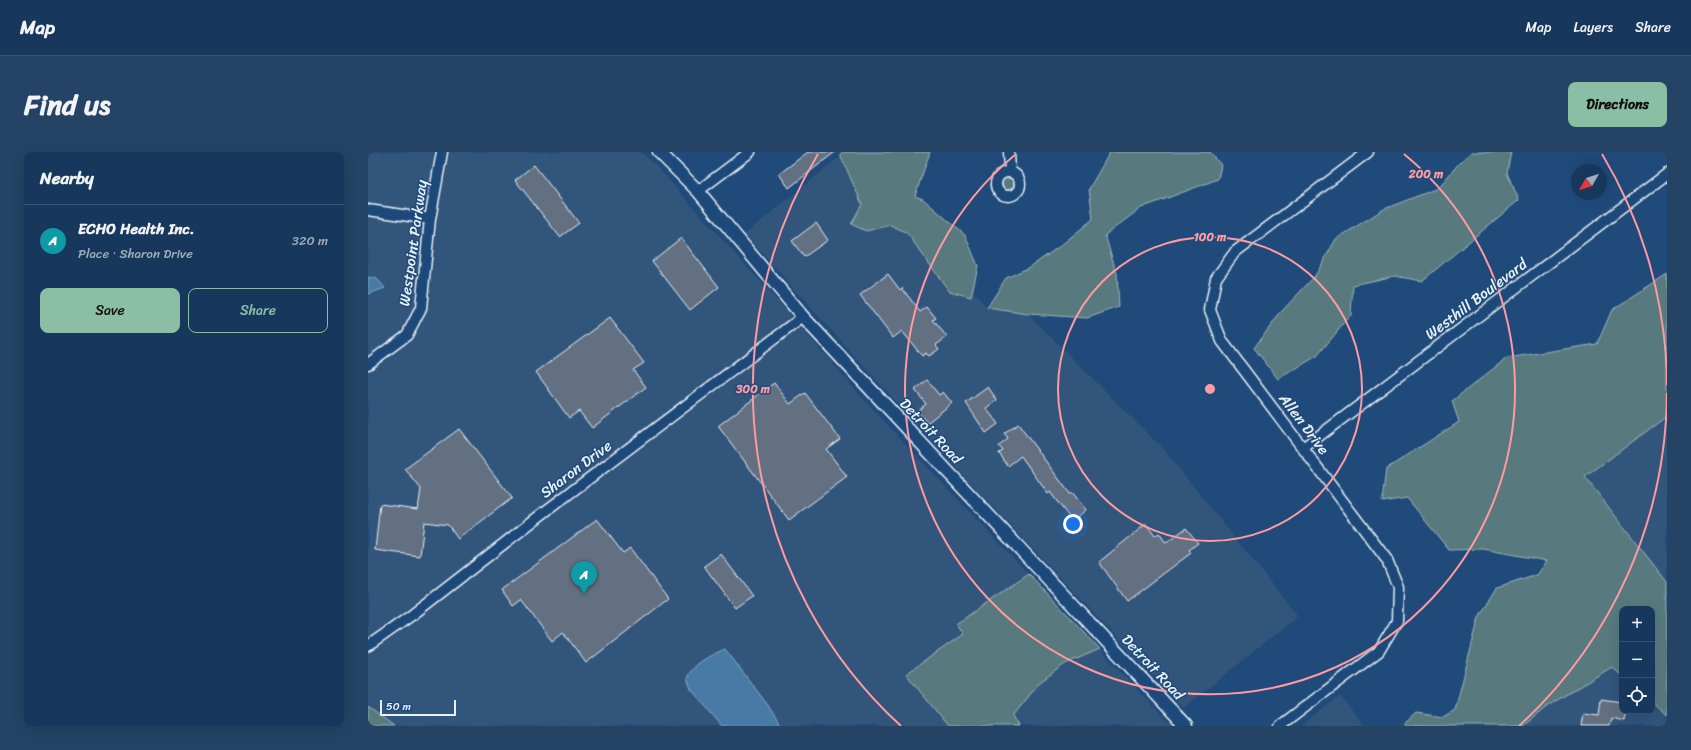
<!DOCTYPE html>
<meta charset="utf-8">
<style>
:root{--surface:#17385c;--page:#244365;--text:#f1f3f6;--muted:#9eacbb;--line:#365272;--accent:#8abfa5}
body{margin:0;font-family:Sriracha,sans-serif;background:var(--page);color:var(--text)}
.controls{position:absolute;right:12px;bottom:12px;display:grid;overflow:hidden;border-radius:8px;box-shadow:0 4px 16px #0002}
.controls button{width:36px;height:36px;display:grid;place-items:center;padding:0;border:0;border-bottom:1px solid var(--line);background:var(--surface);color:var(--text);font:20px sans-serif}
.compass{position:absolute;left:1203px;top:12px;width:36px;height:36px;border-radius:50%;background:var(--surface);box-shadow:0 4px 16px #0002;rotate:231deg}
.scale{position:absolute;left:12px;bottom:10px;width:76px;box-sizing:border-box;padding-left:4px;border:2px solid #e8f1f8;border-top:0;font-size:11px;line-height:14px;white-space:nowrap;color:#e8f1f8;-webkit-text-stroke:3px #1f4a7a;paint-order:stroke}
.you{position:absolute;left:705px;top:372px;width:14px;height:14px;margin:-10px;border:3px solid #fff;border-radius:50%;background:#1a73e8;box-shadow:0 0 0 6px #1a73e833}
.badge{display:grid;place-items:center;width:26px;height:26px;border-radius:50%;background:var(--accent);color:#fff;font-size:13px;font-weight:700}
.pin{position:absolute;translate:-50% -33px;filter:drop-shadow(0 1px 2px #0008)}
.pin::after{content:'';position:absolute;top:21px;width:14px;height:12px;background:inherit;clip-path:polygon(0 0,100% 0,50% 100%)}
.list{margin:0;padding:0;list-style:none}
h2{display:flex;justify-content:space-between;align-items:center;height:52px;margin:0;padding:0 16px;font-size:17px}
h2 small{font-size:13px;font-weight:400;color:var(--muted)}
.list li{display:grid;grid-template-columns:26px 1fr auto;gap:12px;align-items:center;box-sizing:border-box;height:72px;padding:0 16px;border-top:1px solid var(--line)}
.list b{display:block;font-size:15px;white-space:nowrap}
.list p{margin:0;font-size:13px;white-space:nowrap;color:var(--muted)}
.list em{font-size:13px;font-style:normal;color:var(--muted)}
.actions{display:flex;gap:8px;padding:12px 16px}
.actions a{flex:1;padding:9px 0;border:1px solid var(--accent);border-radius:8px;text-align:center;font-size:14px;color:var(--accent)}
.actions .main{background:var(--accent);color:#111}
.icon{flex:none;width:22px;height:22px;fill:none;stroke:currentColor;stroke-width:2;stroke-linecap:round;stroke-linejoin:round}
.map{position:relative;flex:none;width:1299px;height:574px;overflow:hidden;border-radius:8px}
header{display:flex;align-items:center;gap:24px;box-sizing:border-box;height:56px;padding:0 20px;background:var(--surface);border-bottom:1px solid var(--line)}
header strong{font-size:19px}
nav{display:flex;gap:22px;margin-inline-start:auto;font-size:14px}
.intro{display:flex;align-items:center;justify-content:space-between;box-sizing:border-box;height:96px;padding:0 24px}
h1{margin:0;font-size:28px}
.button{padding:10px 18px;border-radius:8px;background:var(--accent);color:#111;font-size:14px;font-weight:700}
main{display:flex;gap:24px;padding:0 24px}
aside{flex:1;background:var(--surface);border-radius:8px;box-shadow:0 4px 16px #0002}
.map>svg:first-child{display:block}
.built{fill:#33557c}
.green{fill:#597a7f;stroke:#a0b6bc}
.water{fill:#477aa4;stroke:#87aac6}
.building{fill:#627082;stroke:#e8f1f8}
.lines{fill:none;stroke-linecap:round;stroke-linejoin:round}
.minor-casing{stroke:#e8f1f8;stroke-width:13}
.major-casing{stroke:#e8f1f8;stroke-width:15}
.minor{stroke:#1f4a7a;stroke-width:10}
.major{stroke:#1f4a7a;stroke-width:12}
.ring{fill:none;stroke:#ff9aa2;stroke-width:2}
.labels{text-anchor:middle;stroke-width:3;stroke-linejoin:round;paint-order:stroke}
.street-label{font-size:15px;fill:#e8f1f8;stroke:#1f4a7a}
.centre{fill:#ff9aa2;stroke:#1f4a7a;stroke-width:2}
.ring-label{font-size:12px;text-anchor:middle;font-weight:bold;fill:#ff9aa2;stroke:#1f4a7a;stroke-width:3;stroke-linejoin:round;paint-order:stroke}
</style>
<header>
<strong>Map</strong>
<nav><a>Map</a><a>Layers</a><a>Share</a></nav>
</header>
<div class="intro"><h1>Find us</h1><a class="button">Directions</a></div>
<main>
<aside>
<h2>Nearby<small></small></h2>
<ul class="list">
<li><span class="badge" style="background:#0f9aa8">A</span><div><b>ECHO Health Inc.</b><p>Place · Sharon Drive</p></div><em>320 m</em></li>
</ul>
<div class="actions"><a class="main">Save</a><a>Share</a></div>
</aside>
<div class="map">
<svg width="1299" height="574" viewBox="0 0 1299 574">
<rect width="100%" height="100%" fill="#1f4a7a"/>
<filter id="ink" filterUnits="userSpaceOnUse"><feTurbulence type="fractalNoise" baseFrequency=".025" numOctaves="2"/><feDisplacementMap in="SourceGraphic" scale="8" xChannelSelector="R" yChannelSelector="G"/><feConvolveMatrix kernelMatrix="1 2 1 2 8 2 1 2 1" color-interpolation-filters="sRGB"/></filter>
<g filter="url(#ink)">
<path class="built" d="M0 0H273L289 15 408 147 500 252 800 570 803 568 808 574H26L0 555Z
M473 4 494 52 483 72 498 79 523 73 539 81 581 139 603 145 605 139 619 156 660 162 796 298 930 464 816 556 607 336 441 154 377 82Z
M1299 264V430L1217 325Z
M1248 499 1254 506V559H1284V542L1299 560V574H1155Z
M972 544 997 574H933Z"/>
<path class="green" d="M475 0H562L547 44 555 47 597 83 610 114 603 145 581 139 539 81 523 73 498 79 483 72 494 52 472 2Z
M742 0H842L853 13 850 27 773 56 737 83 749 122 751 155 719 166 660 162 619 156 638 126 662 115 692 94 725 67 721 37Z
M1103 0H1143L1139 21 1151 48 1054 129 1027 124 985 133 983 163 949 204 910 227 886 196 914 159 947 124 968 87 1016 57 1070 36 1092 10Z
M634 32a6 6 0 1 1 12 0a6 6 0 1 1-12 0Z
M1299 122V264L1217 325 1299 430V563L1284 550V457H1254V524L1244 515 1181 553 1155 574H1039L1036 572 1048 561 1075 565 1087 558 1111 465 1129 436 1169 423 1179 409 1115 397 1081 398 1039 346 1014 350 1018 317 1091 270 1084 249 1139 206 1229 192 1244 158Z
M661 422 732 497 697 512 672 530 645 564 651 574H580L538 522 595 482 588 472Z
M0 555 26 574H0Z"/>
<path class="water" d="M0 125 9 127 17 136 0 142Z
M357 497 399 552 413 574H354L323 537 319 526C325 511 343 503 357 497Z"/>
<path class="building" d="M440 0H467L421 36 411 22Z
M166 13 211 71 192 85 147 28Z
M448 71 460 88 436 105 424 89Z
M313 86 351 135 322 158 284 109Z
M520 122 532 138 534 136 552 160 559 155 568 166 565 168 579 185 568 193 571 197 561 204 558 201 554 204 534 179 525 186 492 143Z
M242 166 276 211 265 218 278 235 224 276 211 259 201 266 168 220Z
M559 228 571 243 575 240 584 251 559 271 549 259 558 252 547 238Z
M406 231 422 252 437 241 472 287 458 297 479 325 421 368 350 274Z
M620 235 629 248 618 256 630 272 618 281 598 251Z
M650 272 702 342 704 340 718 358 704 369 682 340 680 342 653 304 640 314 631 301 635 299 631 294 640 287 636 282Z
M91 277 144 346 90 387 80 373 56 370 52 404 7 398 12 352 50 357 53 337 37 317Z
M229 367 255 401 262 396 300 447 218 511 195 480 184 489 153 448 145 454 134 438Z
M778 372 787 384 791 381 798 391 818 376 830 391 821 398 823 401 759 449 731 410Z
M353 402 384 444 367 456 336 414Z
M1233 547 1254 550V559H1258L1256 569 1243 566 1241 574H1213L1215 561 1231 563Z"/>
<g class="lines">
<defs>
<path id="minor" d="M641 0 642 20
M628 32a12 12 0 1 1 24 0a12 12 0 1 1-24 0Z
M330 39 382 0
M0 58 62 67
M0 212 39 183 53 156 62 67 74 0
M935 296 1299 22
M0 494 44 463 174 362 435 165
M912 574 1011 499 1029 469 1030 435 1019 408 854 189 842 158 848 126 867 100 1000 0"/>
<path id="major" d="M291 0 330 39 435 165 818 574"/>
</defs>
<use href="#minor" class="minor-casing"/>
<use href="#major" class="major-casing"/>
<use href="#minor" class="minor"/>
<use href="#major" class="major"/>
</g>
</g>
<g class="ring">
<circle cx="842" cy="237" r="152"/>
<path d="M1036 2A305 305 0 1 1 648 2"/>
<path d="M1299 241A457 457 0 0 1 1151 574M533 574A457 457 0 0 1 450 2M1234 2A457 457 0 0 1 1299 233"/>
</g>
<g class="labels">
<g class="street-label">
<text transform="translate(45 91) rotate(-82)" y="5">Westpoint Parkway</text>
<text transform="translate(1108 147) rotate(-37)" y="5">Westhill Boulevard</text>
<text transform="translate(936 272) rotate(53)" y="5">Allen Drive</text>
<text transform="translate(563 279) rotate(47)" y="5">Detroit Road</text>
<text transform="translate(208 317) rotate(-37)" y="5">Sharon Drive</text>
<text transform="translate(785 515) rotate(47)" y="5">Detroit Road</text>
</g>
</g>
<circle cx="842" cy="237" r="6" class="centre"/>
<g class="ring-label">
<text x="1058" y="26">200 m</text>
<text x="842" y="89">100 m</text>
<text x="385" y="241">300 m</text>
</g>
</svg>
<div class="controls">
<button>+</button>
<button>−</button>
<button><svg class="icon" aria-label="locate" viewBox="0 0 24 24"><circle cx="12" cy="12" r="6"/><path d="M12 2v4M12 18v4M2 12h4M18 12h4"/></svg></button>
</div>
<svg class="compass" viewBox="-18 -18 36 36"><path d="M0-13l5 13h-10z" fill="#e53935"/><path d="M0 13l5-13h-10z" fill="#9eacbb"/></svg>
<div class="scale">50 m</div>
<div class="you"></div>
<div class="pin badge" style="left:216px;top:442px;background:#0f9aa8">A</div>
</div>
</main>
